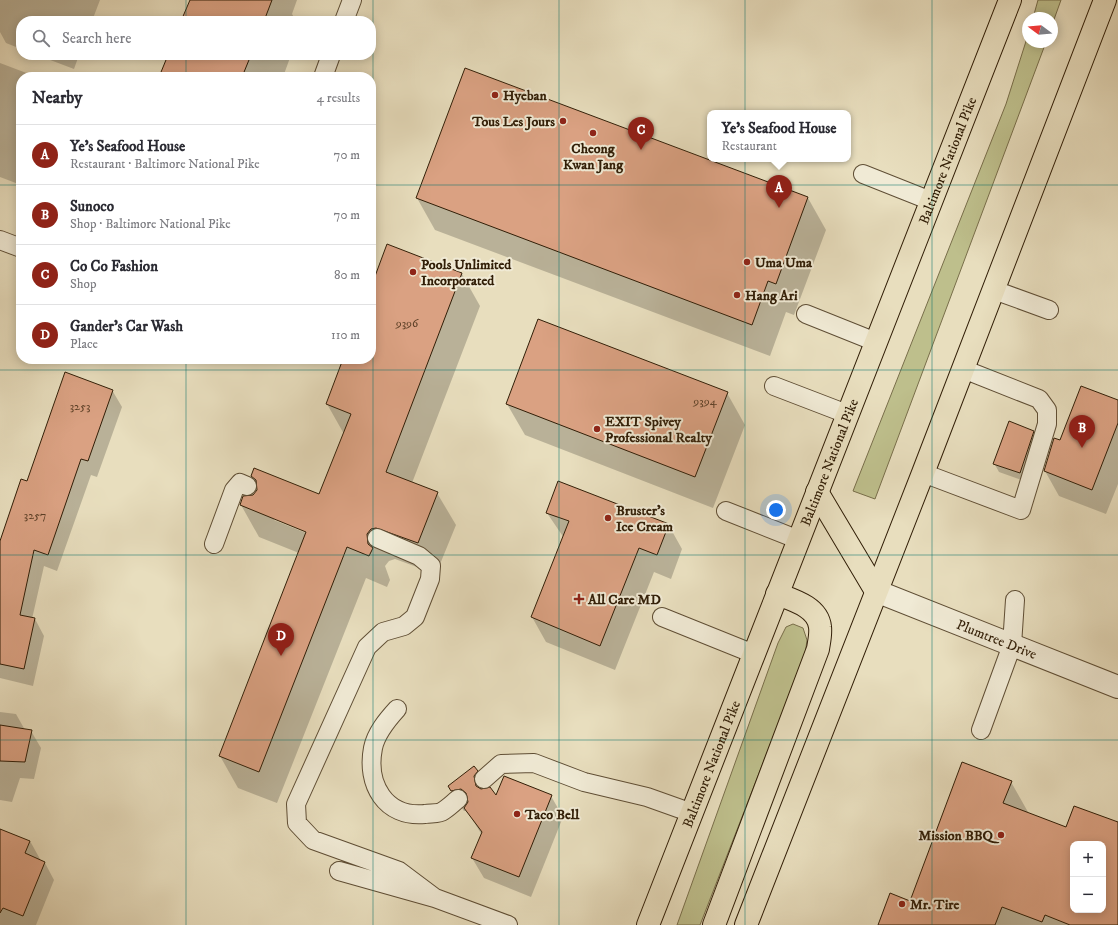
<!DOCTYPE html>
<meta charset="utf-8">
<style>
:root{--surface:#fff;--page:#f2f2f3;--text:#2b2b33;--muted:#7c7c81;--line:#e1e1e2;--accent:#8f2418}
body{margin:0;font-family:"IM FELL DW Pica",serif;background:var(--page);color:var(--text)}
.controls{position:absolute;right:12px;bottom:12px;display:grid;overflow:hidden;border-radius:8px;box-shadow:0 2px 10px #0003}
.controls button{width:36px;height:36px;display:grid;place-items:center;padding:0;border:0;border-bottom:1px solid var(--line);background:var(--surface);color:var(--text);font:20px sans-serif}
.compass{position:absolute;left:1022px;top:12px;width:36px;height:36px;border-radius:50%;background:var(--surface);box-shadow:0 2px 10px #0003;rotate:286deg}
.you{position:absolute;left:776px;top:510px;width:14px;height:14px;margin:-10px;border:3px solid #fff;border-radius:50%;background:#1a73e8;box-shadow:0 0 0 6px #1a73e833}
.badge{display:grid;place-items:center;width:26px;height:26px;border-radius:50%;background:var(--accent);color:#fff;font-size:13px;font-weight:700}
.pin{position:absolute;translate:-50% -33px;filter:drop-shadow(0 1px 2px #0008)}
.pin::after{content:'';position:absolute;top:21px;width:14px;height:12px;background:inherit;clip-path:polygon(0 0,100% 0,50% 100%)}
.popup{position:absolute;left:707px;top:110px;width:144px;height:52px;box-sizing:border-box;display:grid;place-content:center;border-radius:8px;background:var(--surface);filter:drop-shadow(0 1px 3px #0005);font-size:13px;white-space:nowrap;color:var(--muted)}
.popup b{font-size:15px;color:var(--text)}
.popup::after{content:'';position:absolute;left:50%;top:100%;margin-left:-8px;border:8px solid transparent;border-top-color:var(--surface)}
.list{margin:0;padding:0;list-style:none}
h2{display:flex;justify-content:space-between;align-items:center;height:52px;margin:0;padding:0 16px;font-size:17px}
h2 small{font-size:13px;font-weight:400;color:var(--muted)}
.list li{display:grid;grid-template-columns:26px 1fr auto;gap:12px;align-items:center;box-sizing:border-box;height:60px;padding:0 16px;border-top:1px solid var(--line)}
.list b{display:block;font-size:15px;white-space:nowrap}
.list p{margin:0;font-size:13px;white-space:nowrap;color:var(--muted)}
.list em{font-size:13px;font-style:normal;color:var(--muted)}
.icon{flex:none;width:22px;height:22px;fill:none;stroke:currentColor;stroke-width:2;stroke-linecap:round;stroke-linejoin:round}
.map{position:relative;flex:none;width:1118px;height:925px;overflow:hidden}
.search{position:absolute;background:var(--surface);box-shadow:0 2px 10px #0003;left:16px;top:16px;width:360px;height:44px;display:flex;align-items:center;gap:10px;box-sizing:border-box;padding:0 14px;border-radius:16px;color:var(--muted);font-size:15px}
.panel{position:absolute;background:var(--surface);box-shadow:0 2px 10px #0003;left:16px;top:72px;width:360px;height:292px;border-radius:16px}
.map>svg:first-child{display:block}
.green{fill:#bebf8c;stroke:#786e4a}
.shadow{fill:#0003;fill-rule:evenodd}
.building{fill:#daa182;stroke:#311e07;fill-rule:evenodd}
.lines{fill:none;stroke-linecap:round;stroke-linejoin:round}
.lane-casing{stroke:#5f4e35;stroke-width:20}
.street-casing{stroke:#5f4e35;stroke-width:24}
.primary-casing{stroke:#311e07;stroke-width:24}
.lane{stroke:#f0ead5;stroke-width:18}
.street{stroke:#f0ead5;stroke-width:22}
.primary{stroke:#e8debe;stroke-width:22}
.grid{fill:none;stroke:#0f766e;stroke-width:1;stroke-opacity:0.55}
.poi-dot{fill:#8f2418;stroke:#f0ead5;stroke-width:1.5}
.labels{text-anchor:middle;stroke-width:4;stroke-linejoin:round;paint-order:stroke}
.number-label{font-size:12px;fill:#5b3f26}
.poi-label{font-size:14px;font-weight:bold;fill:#311e07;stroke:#f0ead5;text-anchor:start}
.street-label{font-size:14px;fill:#311e07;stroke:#f0ead5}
</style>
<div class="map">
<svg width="1118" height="925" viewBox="0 0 1118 925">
<rect width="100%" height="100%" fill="#e8debe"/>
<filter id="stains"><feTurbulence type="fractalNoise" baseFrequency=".005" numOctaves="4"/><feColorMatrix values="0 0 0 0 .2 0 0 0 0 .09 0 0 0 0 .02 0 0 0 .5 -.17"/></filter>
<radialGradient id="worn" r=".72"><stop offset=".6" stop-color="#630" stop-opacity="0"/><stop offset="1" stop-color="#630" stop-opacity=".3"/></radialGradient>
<path class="green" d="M1038 0H1061L1052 25V18H1033Z
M1028 35V42H1046L875 499 853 491 1006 104Z
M793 624 803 628 807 640 805 655 700 925H677L778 643 786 627Z"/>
<path class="shadow" d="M0 0H100L92 21H21V49L6 43 0 32Z
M191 0H297L292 14 296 21H183Z
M37 55H79L74 69Z
M169 55H291L283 77H165Z
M0 63 37 77H21V185L0 177Z
M465 69 808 198 826 230 794 315 786 312 770 356 435 230 417 198Z
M462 274 480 306 412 483 437 493 456 525 436 574 395 559 389 561 385 566 390 580 387 587 366 578 277 803 238 788 220 756 299 553 259 537 241 505 258 490 252 476 319 495 344 434 327 404 344 359H371V289ZM274 518 312 533 311 535 274 520Z
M112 390 122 407 97 477 91 475 57 571 44 566 32 619H35L44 636 33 686 0 678V544L27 483Z
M727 393 745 425 713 508 525 435 507 404Z
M1118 401V484L1106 514 1059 496 1045 471 1060 441Z
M1033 431 1038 440 1024 481 999 472 994 463Z
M547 513 668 524 682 549 671 579 654 572 615 670 546 642 532 617 564 538Z
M0 712 16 714 25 730 31 731 41 748 34 779 20 778 12 802 0 800Z
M477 771 487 789 496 797 551 796 563 817 531 897 484 878 472 858 482 835 467 811H464L461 807 449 787Z
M1011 782 1028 812V813L1067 828 1118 823V925H879L910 902ZM1073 844H1103V910H1073Z
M0 830 30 841 40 859 39 860 45 863 54 880 36 925H0Z"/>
<path class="building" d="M190 0H272L264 21H181Z
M168 55H251L242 77H159Z
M465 68 808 197 776 284 768 281 752 325 416 198Z
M387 244 462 273 386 472 438 492 418 543 376 528 371 529 367 534 368 544 373 548 369 556 347 547 259 772 219 756 306 532 240 505 243 496 253 495 257 490 256 480 251 476 254 468 319 494 351 414 326 404 343 359H371V287Z
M538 319 728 392 695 477 506 404Z
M65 372 113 390 88 461 81 459 48 555 34 550 20 615 35 618 24 669 0 664V541L21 479 27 481Z
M1081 386 1118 400V423L1092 490 1044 471 1054 438 1060 440Z
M1009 421 1034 431 1020 473 993 464Z
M558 481 669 524 657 555 639 548 600 646 531 617 569 521 546 513Z
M0 725 32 730 25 762 0 761Z
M962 762 1012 781 1003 803 1066 827 1074 806 1118 822V925H1070L1045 915 1042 922 1002 907 995 925H878L890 893 910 901ZM1073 844H1103V910H1073Z
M474 766 478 771 474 776 476 786 481 789 490 787 496 795 504 776 552 795 519 877 471 858 482 832 464 808 468 802 466 793 461 789 451 791 448 786Z
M0 829 30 841 25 853 45 862 23 916 3 908 0 913Z"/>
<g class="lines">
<defs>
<path id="lane" d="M344 21 352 0
M323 77 331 55
M863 174 931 201
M0 240 21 248
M994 290 1049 310
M806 314 876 342
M774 386 847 414
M923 473 1021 510 1047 424V410L1039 399 963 369
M726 511 799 540
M377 538 419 556 431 566 430 579 415 617 404 626 383 632 367 647 296 804 297 823 313 840 399 871 435 898
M214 544 234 490 240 483 247 486
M662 617 754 654
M397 709C387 720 376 733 373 748 366 784 385 818 425 814 431 813 439 814 443 811 448 808 453 803 458 799
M981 730 1012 645 1015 600
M484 779 501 764 534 763 584 782 647 797 692 813
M339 871 435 898 508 925"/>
<g id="street">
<path id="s1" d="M876 591 1118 687"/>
</g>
<g id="primary">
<path d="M817 492 876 591"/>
<path id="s2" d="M648 925 1010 0"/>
<path d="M714 925 818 649C819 642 821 634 820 627 818 607 793 600 777 594"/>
<path d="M746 925 923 473 1105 0"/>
</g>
</defs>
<use href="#lane" class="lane-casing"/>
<use href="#street" class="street-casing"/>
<use href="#primary" class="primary-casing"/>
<use href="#lane" class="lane"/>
<use href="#street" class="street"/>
<use href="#primary" class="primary"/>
</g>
<path class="grid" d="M186 0V21M373 0V925M559 0V925M745 0V925M932 0V925M186 55V77M0 185H21M371 185H1118M186 359V925M0 370H1118M0 555H1118M0 740H1118"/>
<g class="poi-dot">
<circle cx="495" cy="95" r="4"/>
<circle cx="563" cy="121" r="4"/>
<circle cx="593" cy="133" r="4"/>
<circle cx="747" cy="262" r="4"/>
<circle cx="413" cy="272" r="4"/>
<circle cx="737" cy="295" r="4"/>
<circle cx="597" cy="429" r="4"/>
<circle cx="608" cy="518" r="4"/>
<path d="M577 593h4v4h4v4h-4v4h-4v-4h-4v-4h4z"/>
<circle cx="517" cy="814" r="4"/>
<circle cx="1001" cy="835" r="4"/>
<circle cx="902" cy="904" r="4"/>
</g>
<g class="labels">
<g class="number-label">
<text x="407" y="327">9396</text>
<text x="705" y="405">9394</text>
<text x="80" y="410">3253</text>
<text x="35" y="519">3257</text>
</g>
<g class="poi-label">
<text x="503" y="100">Hyeban</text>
<text x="555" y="126" text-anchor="end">Tous Les Jours</text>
<text x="593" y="153" text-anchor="middle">Cheong<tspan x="593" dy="16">Kwan Jang</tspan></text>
<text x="755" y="267">Uma Uma</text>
<text x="421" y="269">Pools Unlimited<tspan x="421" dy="16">Incorporated</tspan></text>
<text x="745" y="300">Hang Ari</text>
<text x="605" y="426">EXIT Spivey<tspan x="605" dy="16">Professional Realty</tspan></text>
<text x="616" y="515">Bruster's<tspan x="616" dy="16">Ice Cream</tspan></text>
<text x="588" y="604">All Care MD</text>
<text x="525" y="819">Taco Bell</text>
<text x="993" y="840" text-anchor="end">Mission BBQ</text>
<text x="910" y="909">Mr. Tire</text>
</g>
<g class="street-label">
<text dy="5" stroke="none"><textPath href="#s2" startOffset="821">Baltimore National Pike</textPath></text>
<text dy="5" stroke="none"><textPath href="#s2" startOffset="497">Baltimore National Pike</textPath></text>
<text dy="5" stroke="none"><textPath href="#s1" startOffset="130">Plumtree Drive</textPath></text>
<text dy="5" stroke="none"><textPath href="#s2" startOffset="173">Baltimore National Pike</textPath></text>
</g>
</g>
<rect width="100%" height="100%" filter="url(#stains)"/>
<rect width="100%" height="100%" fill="url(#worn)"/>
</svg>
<div class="controls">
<button>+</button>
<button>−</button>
</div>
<svg class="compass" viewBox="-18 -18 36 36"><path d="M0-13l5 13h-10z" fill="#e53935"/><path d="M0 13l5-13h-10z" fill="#7c7c81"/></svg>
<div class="you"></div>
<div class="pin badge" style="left:779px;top:208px">A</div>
<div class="popup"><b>Ye's Seafood House</b>Restaurant</div>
<div class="pin badge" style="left:1082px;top:448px">B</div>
<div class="pin badge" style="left:641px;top:150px">C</div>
<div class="pin badge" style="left:281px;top:656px">D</div>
<div class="search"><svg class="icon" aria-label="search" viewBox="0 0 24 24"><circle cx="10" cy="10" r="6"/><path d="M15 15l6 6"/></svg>Search here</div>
<section class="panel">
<h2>Nearby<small>4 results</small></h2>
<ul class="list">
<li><span class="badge">A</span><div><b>Ye's Seafood House</b><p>Restaurant · Baltimore National Pike</p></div><em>70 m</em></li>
<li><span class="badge">B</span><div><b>Sunoco</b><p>Shop · Baltimore National Pike</p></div><em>70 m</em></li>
<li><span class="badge">C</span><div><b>Co Co Fashion</b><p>Shop</p></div><em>80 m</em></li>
<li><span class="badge">D</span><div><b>Gander's Car Wash</b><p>Place</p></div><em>110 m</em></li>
</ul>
</section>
</div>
